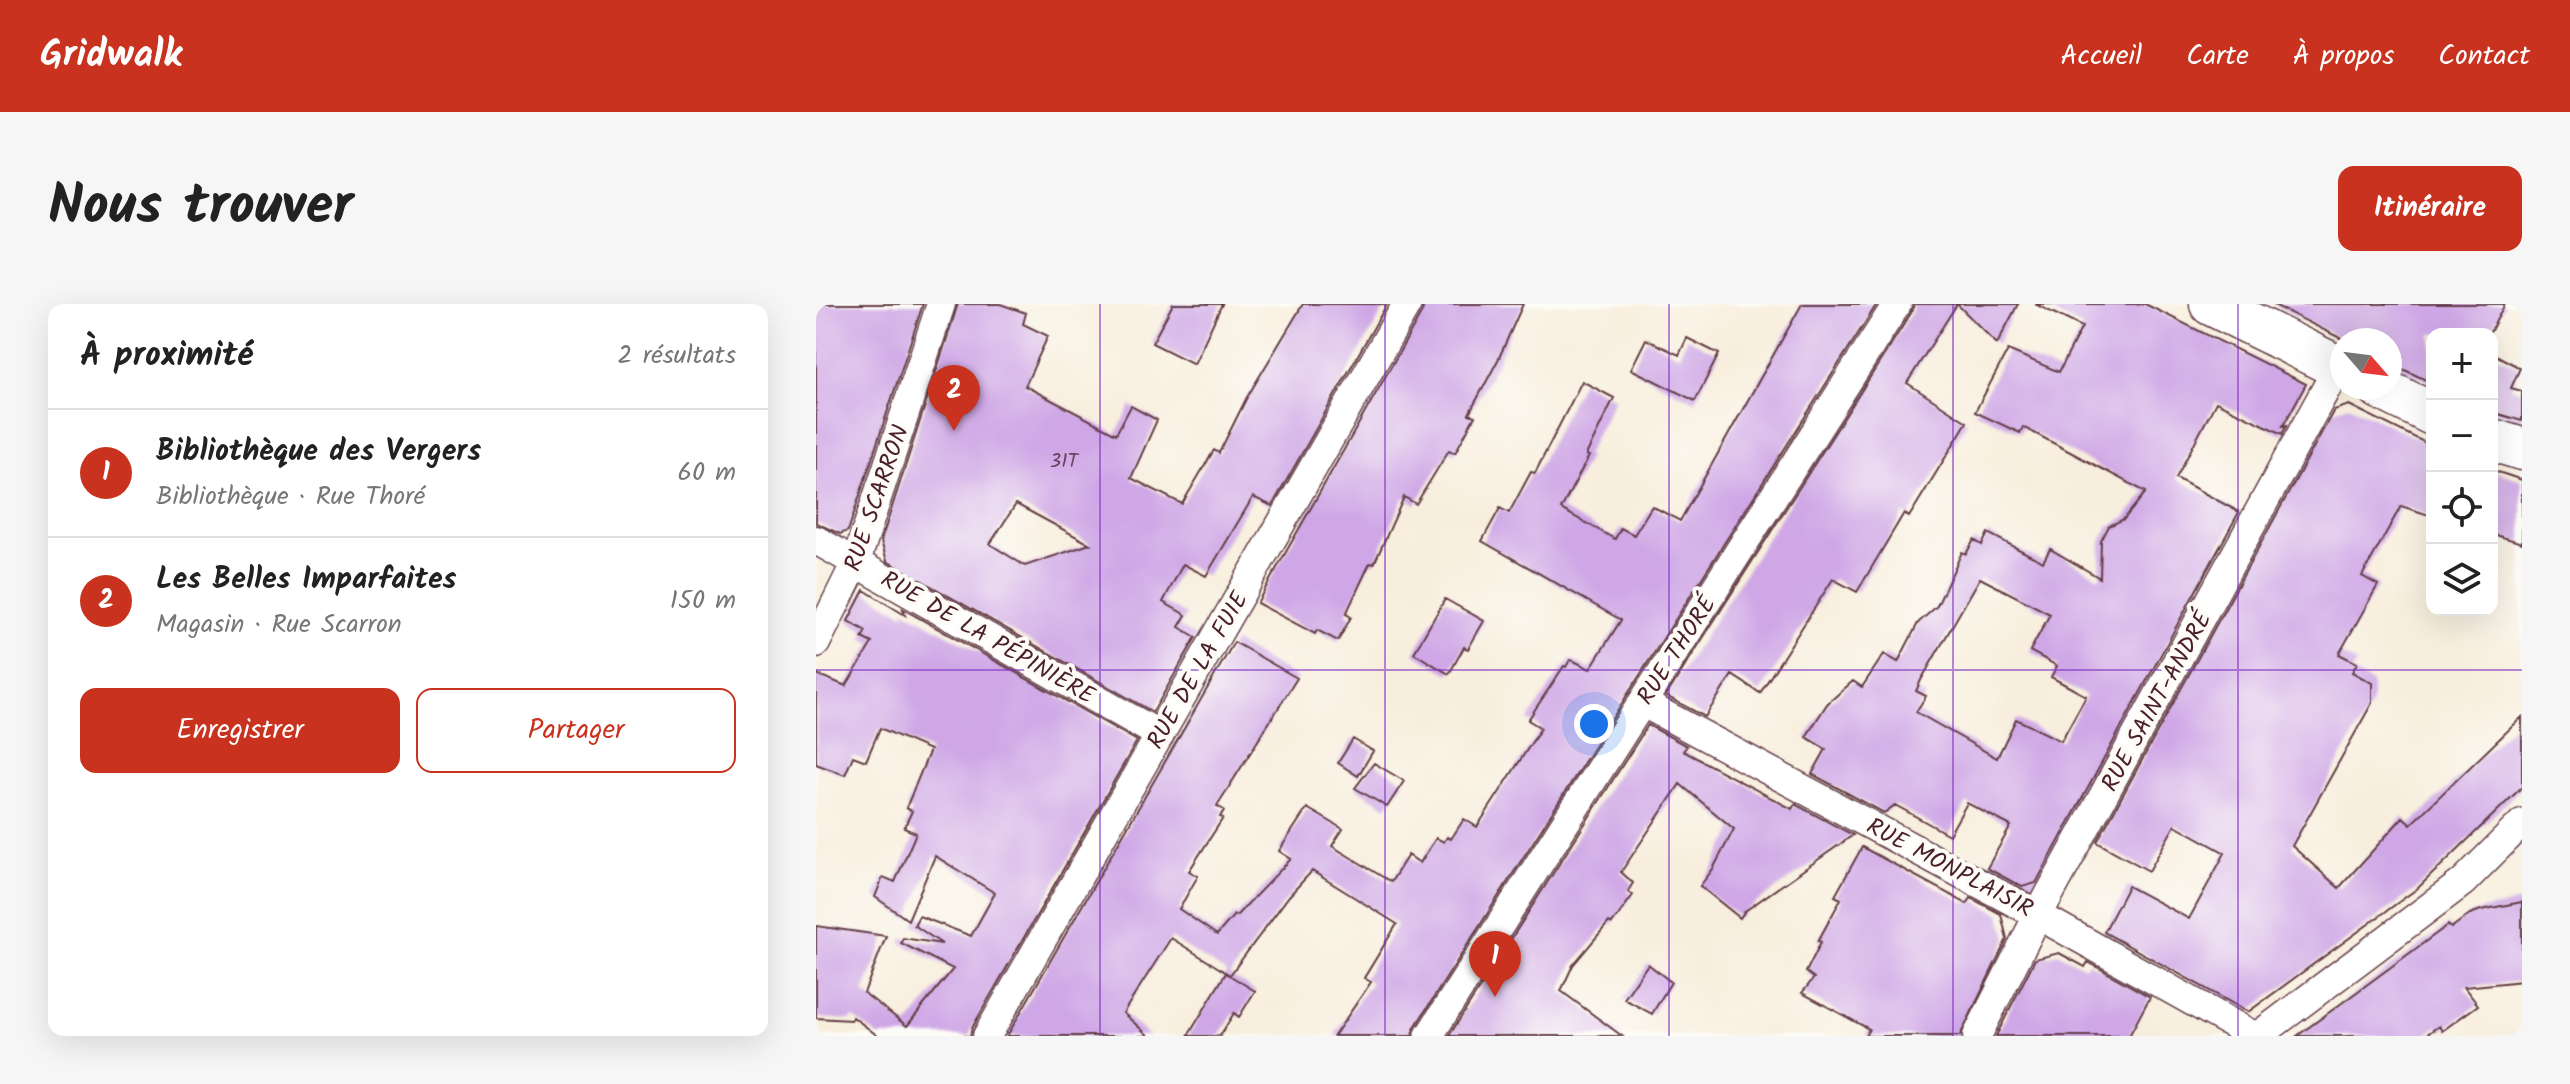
<!DOCTYPE html>
<html lang="fr">
<meta charset="utf-8">
<style>
:root{--surface:#fff;--page:#f6f6f6;--text:#222;--muted:#767676;--line:#e0e0e0;--accent:#c8321e}
body{margin:0;font-family:Kalam,sans-serif;background:var(--page);color:var(--text)}
.controls{position:absolute;right:24px;top:24px;display:grid;overflow:hidden;border-radius:16px;box-shadow:0 8px 32px #0002}
.controls button{width:72px;height:72px;display:grid;place-items:center;padding:0;border:0;border-bottom:2px solid var(--line);background:var(--surface);color:var(--text);font:40px sans-serif}
.compass{position:absolute;left:1514px;top:24px;width:72px;height:72px;border-radius:50%;background:var(--surface);box-shadow:0 8px 32px #0002;rotate:118deg}
.you{position:absolute;left:778px;top:420px;width:28px;height:28px;margin:-20px;border:6px solid #fff;border-radius:50%;background:#1a73e8;box-shadow:0 0 0 12px #1a73e833}
.badge{display:grid;place-items:center;width:52px;height:52px;border-radius:50%;background:var(--accent);color:#fff;font-size:26px;font-weight:700}
.pin{position:absolute;translate:-50% -66px;filter:drop-shadow(0 2px 4px #0008)}
.pin::after{content:'';position:absolute;top:42px;width:28px;height:24px;background:inherit;clip-path:polygon(0 0,100% 0,50% 100%)}
.list{margin:0;padding:0;list-style:none}
h2{display:flex;justify-content:space-between;align-items:center;height:104px;margin:0;padding:0 32px;font-size:34px}
h2 small{font-size:26px;font-weight:400;color:var(--muted)}
.list li{display:grid;grid-template-columns:52px 1fr auto;gap:24px;align-items:center;box-sizing:border-box;height:128px;padding:0 32px;border-top:2px solid var(--line)}
.list b{display:block;font-size:30px;white-space:nowrap}
.list p{margin:0;font-size:26px;white-space:nowrap;color:var(--muted)}
.list em{font-size:26px;font-style:normal;color:var(--muted)}
.actions{display:flex;gap:16px;padding:24px 32px}
.actions a{flex:1;padding:18px 0;border:2px solid var(--accent);border-radius:16px;text-align:center;font-size:28px;color:var(--accent)}
.actions .main{background:var(--accent);color:#fff}
.icon{flex:none;width:44px;height:44px;fill:none;stroke:currentColor;stroke-width:2;stroke-linecap:round;stroke-linejoin:round}
.map{position:relative;flex:none;width:1706px;height:732px;overflow:hidden;border-radius:16px}
header{display:flex;align-items:center;gap:48px;box-sizing:border-box;height:112px;padding:0 40px;background:var(--accent);color:#fff}
header strong{font-size:38px}
nav{display:flex;gap:44px;margin-inline-start:auto;font-size:28px}
.intro{display:flex;align-items:center;justify-content:space-between;box-sizing:border-box;height:192px;padding:0 48px}
h1{margin:0;font-size:56px}
.button{padding:20px 36px;border-radius:16px;background:var(--accent);color:#fff;font-size:28px;font-weight:700}
main{display:flex;gap:48px;padding:0 48px}
aside{flex:1;background:var(--surface);border-radius:16px;box-shadow:0 8px 32px #0002}
.map>svg:first-child{display:block}
.building{fill:#cfa7e6;fill-rule:evenodd}
.lines{fill:none;stroke-linecap:round;stroke-linejoin:round}
.street-casing{stroke:#643e46;stroke-width:31}
.secondary-casing{stroke:#643e46;stroke-width:45}
.street{stroke:#fff;stroke-width:28}
.secondary{stroke:#fff;stroke-width:42}
.grid{fill:none;stroke:#7b2cbf;stroke-width:2;stroke-opacity:0.55}
.labels{text-anchor:middle;stroke-width:8;stroke-linejoin:round;paint-order:stroke}
.number-label{font-size:20px;fill:#6b415a}
.street-label{font-size:24px;fill:#4a1f2b;stroke:#fdfcf7}
</style>
<header>
<strong>Gridwalk</strong>
<nav><a>Accueil</a><a>Carte</a><a>À propos</a><a>Contact</a></nav>
</header>
<div class="intro"><h1>Nous trouver</h1><a class="button">Itinéraire</a></div>
<main>
<aside>
<h2>À proximité<small>2 résultats</small></h2>
<ul class="list">
<li><span class="badge">1</span><div><b>Bibliothèque des Vergers</b><p>Bibliothèque · Rue Thoré</p></div><em>60 m</em></li>
<li><span class="badge">2</span><div><b>Les Belles Imparfaites</b><p>Magasin · Rue Scarron</p></div><em>150 m</em></li>
</ul>
<div class="actions"><a class="main">Enregistrer</a><a>Partager</a></div>
</aside>
<div class="map">
<svg width="1706" height="732" viewBox="0 0 1706 732">
<rect width="100%" height="100%" fill="#fdfcf7"/>
<filter id="ink" filterUnits="userSpaceOnUse"><feTurbulence type="fractalNoise" baseFrequency=".0125" numOctaves="2"/><feDisplacementMap in="SourceGraphic" scale="16" xChannelSelector="R" yChannelSelector="G"/><feConvolveMatrix kernelMatrix="1 2 1 2 8 2 1 2 1" color-interpolation-filters="sRGB"/></filter>
<filter id="wash" filterUnits="userSpaceOnUse"><feTurbulence type="fractalNoise" baseFrequency=".006" numOctaves="4" result="noise"/><feDisplacementMap in="SourceGraphic" scale="32" xChannelSelector="R" yChannelSelector="G"/><feGaussianBlur stdDeviation="1.8" result="paint"/><feColorMatrix in="noise" values="0 0 0 0 0 0 0 0 0 0 0 0 0 0 0 0 0 1.4 0 .05"/><feComposite in="paint" operator="in"/></filter>
<g filter="url(#wash)">
<rect width="100%" height="100%" fill="#f8eedd"/>
<g id="blocks">
<path class="building" d="M0 0H107L32 227 24 230 0 219Z
M142 0H184L210 9 207 20 232 32 209 82 300 130 315 102 341 116 315 174 366 200 398 146 403 149 430 95 487 0H571L456 202 437 193 390 272 367 260 347 298 370 311 363 323 380 333 337 408 71 257 65 237ZM200 200 274 240 209 262 174 240Z
M357 0H406L378 60 336 39Z
M608 0H707L682 56 653 110 659 112 639 149 633 146 600 200 588 193 558 260 554 259 530 310 535 313 522 337 501 326 499 330 441 299 606 8Z
M986 0H1061L599 723 596 732H518L555 678 548 674 581 620 496 567 473 592 414 671 355 634 307 709 333 732H191L418 338 481 374 401 502 408 506 404 513 407 514 373 567 382 572 363 605 401 631 418 611 420 612 475 555 463 547 491 504 527 525 516 542 575 578 592 551 604 559 620 534 628 538 631 533 635 535 648 515 661 523 725 424 712 416 748 362 750 363 754 356 758 357 774 365 805 316 666 237 684 204 693 209 715 168 719 169 766 77 798 94 770 151 773 152 745 205 799 235 805 224 818 231 836 202 864 217Z
M1098 0H1202L1181 40 1141 0 1091 79 1151 118 1093 213 1088 209 1041 288 1017 275 944 389 916 371 889 413 850 392 1095 9Z
M1219 0H1329L1490 80 1467 122 1471 121 1466 130 1400 98 1360 174 1423 208 1220 579 1206 583 1171 564 1195 522 1151 499 1133 531 1079 501 1068 509 996 470 1010 445 990 433 1011 400 1037 377 1046 383 1068 350 1082 358 1102 319 1121 302 1146 248 1150 250 1158 236 1166 241 1172 229 1227 258 1234 245 1284 274 1285 237 1293 222 1308 215 1330 188 1207 123 1204 129 1159 108 1192 46 1243 68 1266 23ZM1164 274 1234 310 1214 347 1241 362 1235 373 1270 392 1245 437 1200 415 1181 454 1100 408 1110 392 1100 387 1105 376Z
M1456 0H1689L1673 30H1616V79L1574 59V36H1528Z
M871 34 903 50 879 97 815 65 830 35 863 51Z
M1676 49 1704 64 1695 84 1706 87V117L1682 110 1681 113H1676Z
M1533 101 1616 142V212L1585 202 1546 272 1562 281 1523 350 1541 359 1536 368 1556 379V399L1476 542 1523 584 1587 513 1595 520 1706 413V483L1602 584 1432 708 1288 628 1312 582 1373 615 1409 549 1359 521 1333 567 1281 538 1518 106Z
M1676 166 1706 176V239L1676 230Z
M48 286 89 311 87 305 321 437 156 724 154 732H62L37 713 35 716 0 714V622L70 632 48 689 91 722 137 665 85 639 87 634 126 640 98 621 103 612 155 632 179 589 119 552 92 616 59 593 67 573 79 578 100 529 88 524 96 507 90 504 114 446 64 424 50 457 37 452 29 471 0 460V370L30 382 56 339 46 334 50 327 32 317Z
M629 295 668 317 652 345 648 343 633 370 598 349Z
M832 421 871 442 867 447 976 505 979 500 1037 531 929 607 924 614 884 582 897 565 918 525 864 480 805 568 817 579 812 587 817 591 796 620 793 618 757 661 745 687 806 732H633Z
M537 435 557 447 542 472 522 459Z
M558 459 588 477 571 503 539 484Z
M1046 543 1151 600 1155 594 1185 610 1191 635 1144 732H1049L1053 725 986 689 998 674 990 668 1005 638 1002 637 1025 595 1019 592Z
M1706 598V677L1648 683 1662 701 1626 727 1623 722 1608 732H1481L1632 621 1635 624 1654 610 1665 606Z
M1243 649 1269 663 1272 658 1334 693 1313 732H1180L1219 655Z
M832 660 855 678 836 710 808 695Z
M410 669 439 687 423 713 418 709 404 732H372Z"/>
</g>
</g>
<g filter="url(#ink)">
<use href="#blocks" fill-opacity="0" stroke="#643e46" stroke-width="2"/>
<g class="lines">
<defs>
<path id="street" d="M0 236 344 431
M0 339 40 258 125 0
M827 399 1222 611 1438 732
M171 732 591 0
M613 732 1081 0
M1161 732 1222 611 1522 63
M1442 732 1647 578 1706 519"/>
<path id="secondary" d="M1395 0 1526 65
M1564 84 1616 110
M1676 136 1706 145"/>
</defs>
<use href="#street" class="street-casing"/>
<use href="#secondary" class="secondary-casing"/>
<use href="#street" class="street"/>
<use href="#secondary" class="secondary"/>
</g>
</g>
<path class="grid" d="M284 0V732M569 0V732M853 0V732M1137 0V732M1422 0V732M0 366H1706"/>
<g class="labels">
<g class="number-label">
<text x="248" y="163">31T</text>
</g>
<g class="street-label">
<text transform="translate(60 194) rotate(-71)" y="8">RUE SCARRON</text>
<text transform="translate(172 333) rotate(30)" y="8">RUE DE LA PÉPINIÈRE</text>
<text transform="translate(860 346) rotate(-57)" y="8">RUE THORÉ</text>
<text transform="translate(381 366) rotate(-60)" y="8">RUE DE LA FUIE</text>
<text transform="translate(1340 397) rotate(-61)" y="8">RUE SAINT-ANDRÉ</text>
<text transform="translate(1134 563) rotate(28)" y="8">RUE MONPLAISIR</text>
</g>
</g>
</svg>
<div class="controls">
<button>+</button>
<button>−</button>
<button><svg class="icon" aria-label="locate" viewBox="0 0 24 24"><circle cx="12" cy="12" r="6"/><path d="M12 2v4M12 18v4M2 12h4M18 12h4"/></svg></button>
<button><svg class="icon" aria-label="layers" viewBox="0 0 24 24"><path d="M12 4l9 5-9 5-9-5zM3 14l9 5 9-5"/></svg></button>
</div>
<svg class="compass" viewBox="-18 -18 36 36"><path d="M0-13l5 13h-10z" fill="#e53935"/><path d="M0 13l5-13h-10z" fill="#767676"/></svg>
<div class="you"></div>
<div class="pin badge" style="left:679px;top:693px">1</div>
<div class="pin badge" style="left:138px;top:127px">2</div>
</div>
</main>
